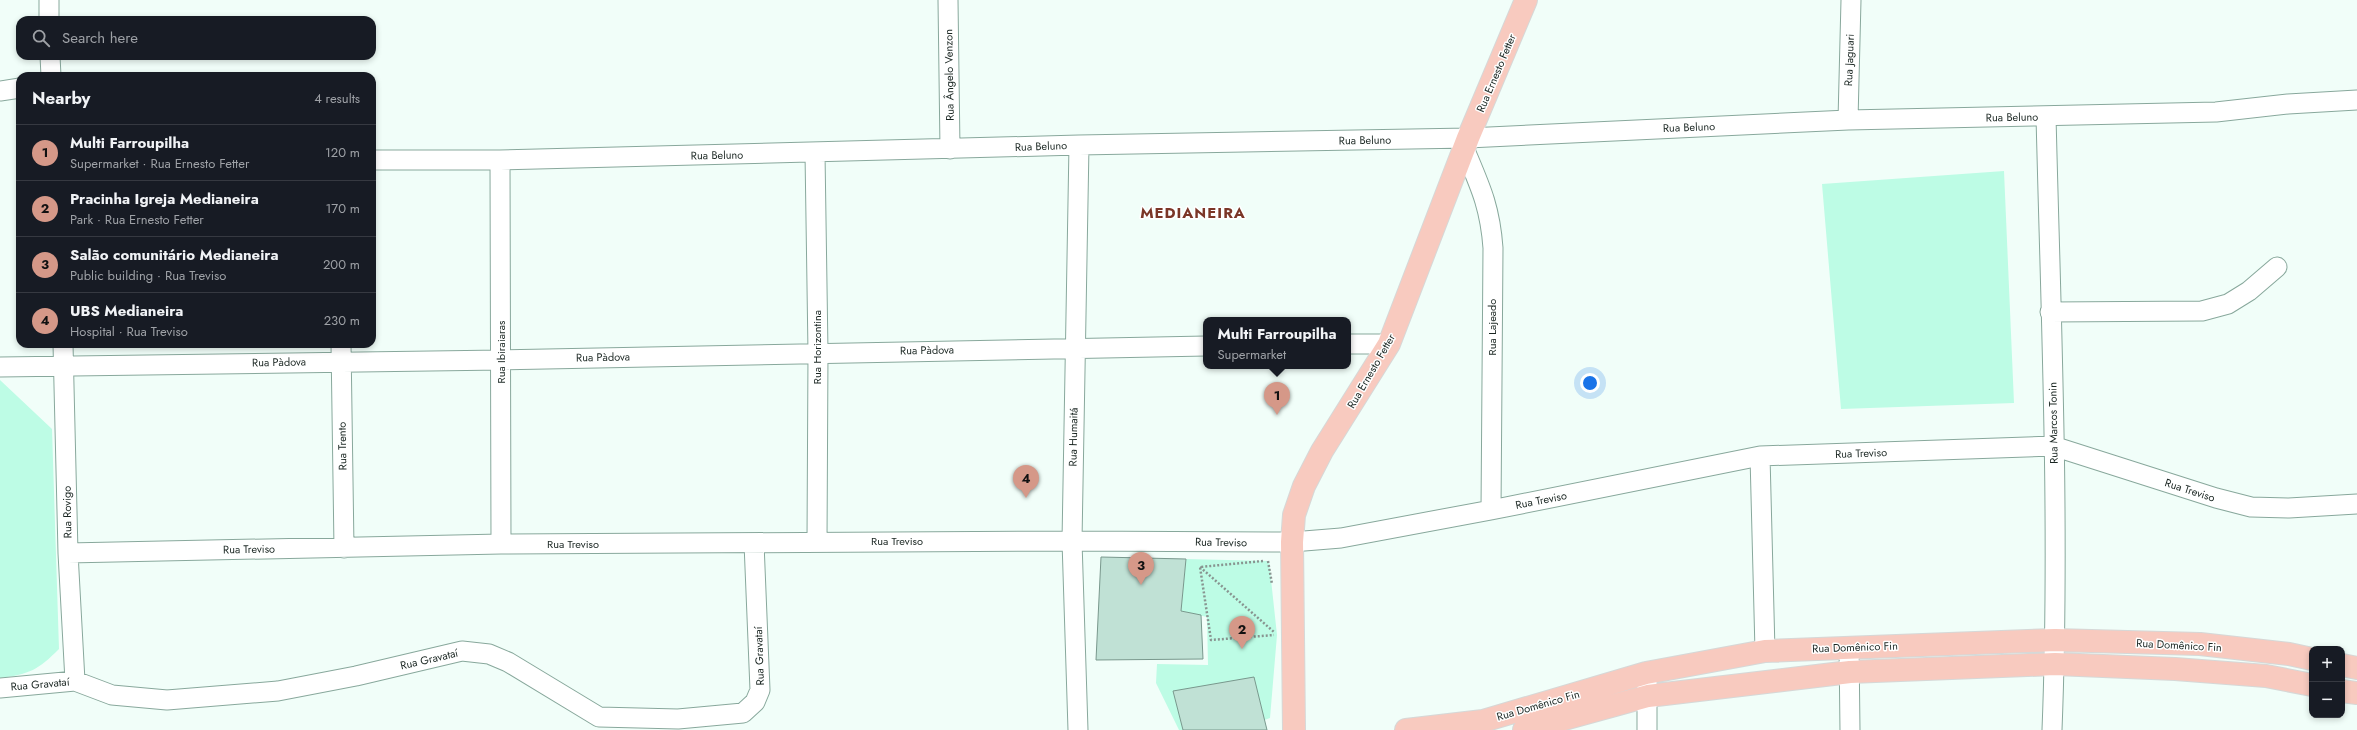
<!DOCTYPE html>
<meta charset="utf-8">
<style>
:root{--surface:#171b24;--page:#242831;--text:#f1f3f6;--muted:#9ea1a6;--line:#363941;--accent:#d59888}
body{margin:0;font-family:Jost,sans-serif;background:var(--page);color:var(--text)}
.controls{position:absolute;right:12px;bottom:12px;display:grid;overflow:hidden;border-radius:8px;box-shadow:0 2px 6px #0003}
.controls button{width:36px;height:36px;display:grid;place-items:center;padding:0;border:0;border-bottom:1px solid var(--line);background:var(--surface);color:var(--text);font:20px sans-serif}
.you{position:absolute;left:1590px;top:383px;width:14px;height:14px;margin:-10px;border:3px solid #fff;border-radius:50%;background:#1a73e8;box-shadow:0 0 0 6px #1a73e833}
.badge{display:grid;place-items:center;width:26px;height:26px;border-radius:50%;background:var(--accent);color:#111;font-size:13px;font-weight:700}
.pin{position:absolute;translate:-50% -33px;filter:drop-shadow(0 1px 2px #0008)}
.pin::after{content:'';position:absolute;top:21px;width:14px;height:12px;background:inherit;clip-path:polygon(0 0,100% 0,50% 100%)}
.popup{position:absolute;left:1203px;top:317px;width:148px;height:52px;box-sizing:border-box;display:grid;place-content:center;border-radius:8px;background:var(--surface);filter:drop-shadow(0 1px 3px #0005);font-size:13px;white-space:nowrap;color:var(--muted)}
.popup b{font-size:15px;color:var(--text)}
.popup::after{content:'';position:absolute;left:50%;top:100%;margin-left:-8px;border:8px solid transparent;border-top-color:var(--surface)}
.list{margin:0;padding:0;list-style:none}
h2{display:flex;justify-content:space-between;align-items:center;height:52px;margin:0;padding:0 16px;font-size:17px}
h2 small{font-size:13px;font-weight:400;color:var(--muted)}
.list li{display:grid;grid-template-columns:26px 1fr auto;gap:12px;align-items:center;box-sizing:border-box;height:56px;padding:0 16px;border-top:1px solid var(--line)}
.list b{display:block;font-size:15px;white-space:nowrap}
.list p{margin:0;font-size:13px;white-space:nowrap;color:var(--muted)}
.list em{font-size:13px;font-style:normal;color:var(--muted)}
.icon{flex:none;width:22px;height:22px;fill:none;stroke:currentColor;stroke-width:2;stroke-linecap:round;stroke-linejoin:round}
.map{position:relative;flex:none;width:2357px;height:730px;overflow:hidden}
.search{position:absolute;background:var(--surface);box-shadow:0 2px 6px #0003;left:16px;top:16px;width:360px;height:44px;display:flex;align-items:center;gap:10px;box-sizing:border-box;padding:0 14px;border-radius:12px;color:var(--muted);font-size:15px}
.panel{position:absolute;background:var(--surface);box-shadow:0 2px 6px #0003;left:16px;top:72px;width:360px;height:276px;border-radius:12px}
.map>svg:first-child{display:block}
.green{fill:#bdfce5}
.building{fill:#c0e1d5;stroke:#79988d}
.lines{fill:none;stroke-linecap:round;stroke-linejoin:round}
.minor-casing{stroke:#88a89c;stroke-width:21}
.major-casing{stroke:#d6d8d7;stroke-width:24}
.path{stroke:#889490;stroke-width:2.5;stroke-dasharray:2 2;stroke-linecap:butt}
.minor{stroke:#fff;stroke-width:19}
.major{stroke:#f8cabf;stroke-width:22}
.labels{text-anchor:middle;stroke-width:3;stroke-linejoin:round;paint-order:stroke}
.street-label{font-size:11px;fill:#192521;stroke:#fff}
.district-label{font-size:15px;font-weight:bold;letter-spacing:1px;fill:#7b3627;stroke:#fff}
</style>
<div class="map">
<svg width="2357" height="730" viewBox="0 0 2357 730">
<rect width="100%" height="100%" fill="#f1fef9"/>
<path class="green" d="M2004 171 2014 403 1841 409 1822 184Z
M0 380 52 429 59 649C38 670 30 674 0 678Z
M1186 559 1269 561 1277 635 1270 718 1237 730H1179L1156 683 1157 664 1208 665 1207 617 1181 611Z"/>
<path class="building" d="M1101 557 1186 559 1181 611 1201 615 1203 659 1096 660Z
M1254 677 1267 730H1183L1173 691Z"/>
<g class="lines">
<defs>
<path id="minor" d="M49 0V20
M948 0 950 149
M50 56 51 76
M0 91 20 88
M2046 116C2051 320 2060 526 2052 730
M1848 120 1851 0
M1464 148C1480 186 1490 206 1493 248L1491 510
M815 153 818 352 817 542
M372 160H500L1079 145 1468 138 1848 120 2216 112 2288 104 2357 100
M500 160 501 544
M2050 312 2202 311 2228 304 2249 291 2277 267
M63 344 68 553 75 681
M341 344 344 548
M1348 344H1389
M0 367 501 360 1206 346
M1760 456 1765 651
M68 553 501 544 1072 541 1292 542 1341 538 1491 510 1760 456 2053 446 2216 498 2251 507 2289 508 2357 504
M1849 647 1850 730
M1647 681V730
M0 688 75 681 112 695 167 700 278 691 356 676 462 651 489 654 508 662 599 717 678 719 743 713 755 702 760 690 754 543
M1078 730 1072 541 1079 145"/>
<path id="major" d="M2342 665 2357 668
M2342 691 2357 693
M1294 730 1292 542 1294 515 1304 486 1322 451 1389 344 1468 138 1526 0
M1406 730 1483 721 1646 673 1765 651 2055 640 2200 644 2289 654 2312 659
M1524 730 1648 696 1850 672 2055 664 2175 669 2266 676 2312 685"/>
</defs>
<use href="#minor" class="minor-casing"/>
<use href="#major" class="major-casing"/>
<path class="path" d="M1263 561 1200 567 1211 640 1274 635
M1268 561 1272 584
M1200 567 1274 632"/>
<use href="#minor" class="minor"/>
<use href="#major" class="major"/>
</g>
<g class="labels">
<g class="street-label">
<text transform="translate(1849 60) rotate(-88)" y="4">Rua Jaguari</text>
<text transform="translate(1496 73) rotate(-67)" y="4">Rua Ernesto Fetter</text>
<text transform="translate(949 75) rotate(-91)" y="4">Rua Ângelo Venzon</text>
<text transform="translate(2012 117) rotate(-1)" y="4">Rua Beluno</text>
<text transform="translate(1689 127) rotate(-2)" y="4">Rua Beluno</text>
<text transform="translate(1365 140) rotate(-1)" y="4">Rua Beluno</text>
<text transform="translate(1041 146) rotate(-2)" y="4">Rua Beluno</text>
<text transform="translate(717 155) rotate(-1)" y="4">Rua Beluno</text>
<text transform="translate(1492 327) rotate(-90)" y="4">Rua Lajeado</text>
<text transform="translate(817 347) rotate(-90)" y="4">Rua Horizontina</text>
<text transform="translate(927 350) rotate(-1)" y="4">Rua Pàdova</text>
<text transform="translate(501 352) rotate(-90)" y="4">Rua Ibiraiaras</text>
<text transform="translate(603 357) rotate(-1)" y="4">Rua Pàdova</text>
<text transform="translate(279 362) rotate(-1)" y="4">Rua Pàdova</text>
<text transform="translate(1371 371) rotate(-60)" y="4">Rua Ernesto Fetter</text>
<text transform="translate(2053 423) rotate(-91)" y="4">Rua Marcos Tonin</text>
<text transform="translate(1073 437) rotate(-89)" y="4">Rua Humaitá</text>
<text transform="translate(342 446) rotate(-91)" y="4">Rua Trento</text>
<text transform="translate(1861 453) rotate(-2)" y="4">Rua Treviso</text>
<text transform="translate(2190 490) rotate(18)" y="4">Rua Treviso</text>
<text transform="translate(1541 500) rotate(-11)" y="4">Rua Treviso</text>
<text transform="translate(67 512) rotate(-91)" y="4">Rua Rovigo</text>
<text x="897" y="545">Rua Treviso</text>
<text transform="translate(1221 542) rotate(1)" y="4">Rua Treviso</text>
<text x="573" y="548">Rua Treviso</text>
<text transform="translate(249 549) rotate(-1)" y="4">Rua Treviso</text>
<text transform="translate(2179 645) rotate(3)" y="4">Rua Domênico Fin</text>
<text transform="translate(1855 647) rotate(-2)" y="4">Rua Domênico Fin</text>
<text transform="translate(759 656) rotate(-92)" y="4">Rua Gravataí</text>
<text transform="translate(429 659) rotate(-13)" y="4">Rua Gravataí</text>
<text transform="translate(40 684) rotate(-5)" y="4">Rua Gravataí</text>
<text transform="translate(1538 705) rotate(-16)" y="4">Rua Domênico Fin</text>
</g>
<g class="district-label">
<text x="1193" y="218">MEDIANEIRA</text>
</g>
</g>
</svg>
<div class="controls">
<button>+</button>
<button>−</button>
</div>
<div class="you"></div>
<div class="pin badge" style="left:1277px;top:415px">1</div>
<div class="popup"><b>Multi Farroupilha</b>Supermarket</div>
<div class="pin badge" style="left:1242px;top:649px">2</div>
<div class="pin badge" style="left:1141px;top:585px">3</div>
<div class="pin badge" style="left:1026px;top:498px">4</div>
<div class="search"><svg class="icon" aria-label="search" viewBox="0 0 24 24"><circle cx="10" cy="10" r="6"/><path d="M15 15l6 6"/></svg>Search here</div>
<section class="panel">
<h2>Nearby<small>4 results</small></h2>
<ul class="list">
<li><span class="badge">1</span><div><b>Multi Farroupilha</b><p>Supermarket · Rua Ernesto Fetter</p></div><em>120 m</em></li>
<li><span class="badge">2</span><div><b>Pracinha Igreja Medianeira</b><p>Park · Rua Ernesto Fetter</p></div><em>170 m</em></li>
<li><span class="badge">3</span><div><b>Salão comunitário Medianeira</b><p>Public building · Rua Treviso</p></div><em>200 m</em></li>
<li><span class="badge">4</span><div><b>UBS Medianeira</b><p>Hospital · Rua Treviso</p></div><em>230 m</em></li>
</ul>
</section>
</div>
